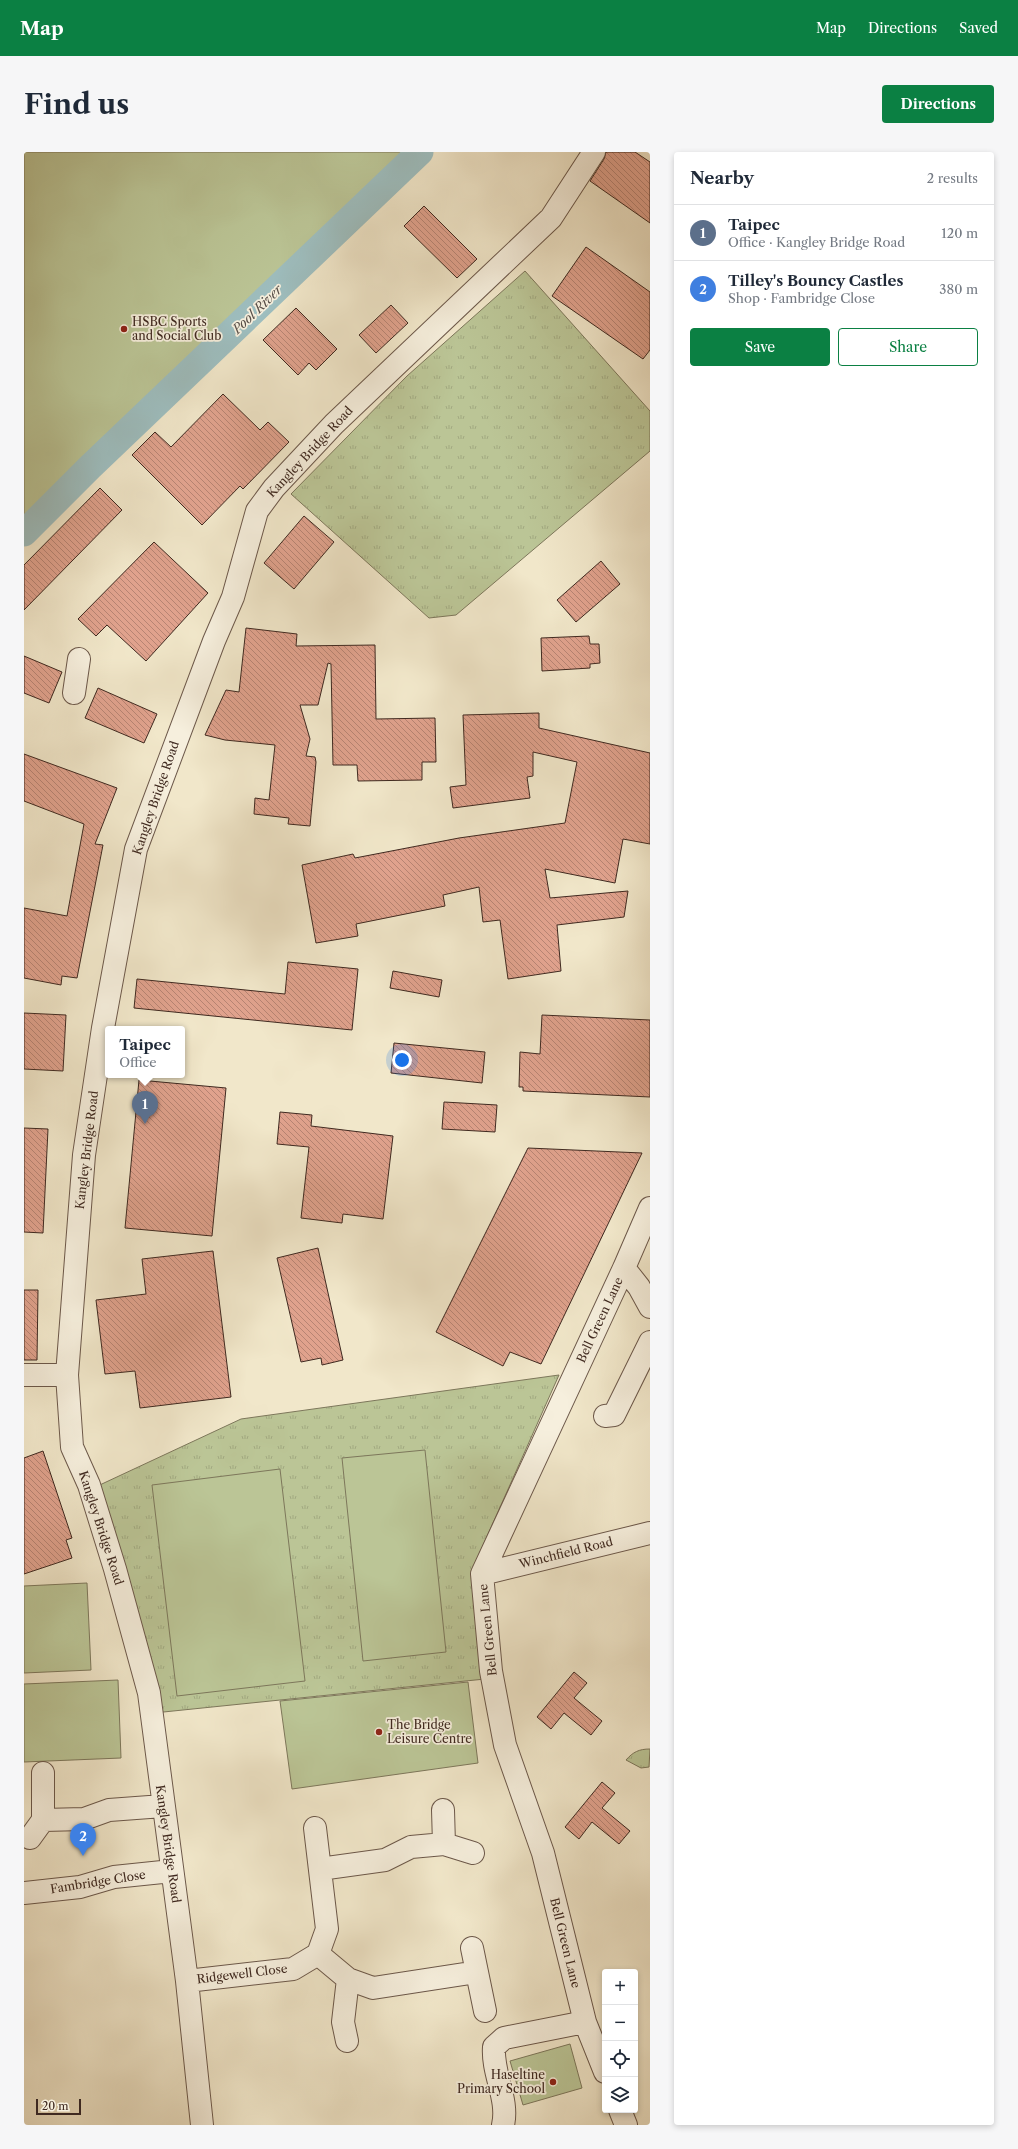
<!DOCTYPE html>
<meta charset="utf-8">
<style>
:root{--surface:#fff;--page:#f6f6f7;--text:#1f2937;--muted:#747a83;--line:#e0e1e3;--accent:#0b8043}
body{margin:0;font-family:"Libre Caslon Text",serif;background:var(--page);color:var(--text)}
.controls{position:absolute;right:12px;bottom:12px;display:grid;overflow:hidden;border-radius:4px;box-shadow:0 2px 6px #0003}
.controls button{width:36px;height:36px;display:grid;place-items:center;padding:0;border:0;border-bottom:1px solid var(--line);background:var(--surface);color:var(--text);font:20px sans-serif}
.scale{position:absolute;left:12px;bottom:10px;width:45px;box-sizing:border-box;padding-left:4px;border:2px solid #3f2920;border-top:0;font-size:11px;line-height:14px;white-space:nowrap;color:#3f2920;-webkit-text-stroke:3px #f6efdd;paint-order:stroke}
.you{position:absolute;left:378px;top:908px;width:14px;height:14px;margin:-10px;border:3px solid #fff;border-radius:50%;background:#1a73e8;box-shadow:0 0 0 6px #1a73e833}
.badge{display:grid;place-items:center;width:26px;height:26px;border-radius:50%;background:var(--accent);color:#fff;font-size:13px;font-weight:700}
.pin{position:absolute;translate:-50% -33px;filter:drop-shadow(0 1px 2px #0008)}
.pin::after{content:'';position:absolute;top:21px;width:14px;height:12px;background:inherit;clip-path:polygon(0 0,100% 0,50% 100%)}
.popup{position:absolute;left:81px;top:874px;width:80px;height:52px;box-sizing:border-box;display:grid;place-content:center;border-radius:4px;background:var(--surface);filter:drop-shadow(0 1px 3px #0005);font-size:13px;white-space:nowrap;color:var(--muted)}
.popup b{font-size:15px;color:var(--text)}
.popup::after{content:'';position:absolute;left:50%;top:100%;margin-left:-8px;border:8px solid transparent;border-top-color:var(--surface)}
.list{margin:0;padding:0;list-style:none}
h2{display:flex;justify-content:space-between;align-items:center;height:52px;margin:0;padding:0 16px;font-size:17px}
h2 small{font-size:13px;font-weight:400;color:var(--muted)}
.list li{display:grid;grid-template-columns:26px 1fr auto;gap:12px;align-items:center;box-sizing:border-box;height:56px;padding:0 16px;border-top:1px solid var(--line)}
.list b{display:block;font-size:15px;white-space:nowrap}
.list p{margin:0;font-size:13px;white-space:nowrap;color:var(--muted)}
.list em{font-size:13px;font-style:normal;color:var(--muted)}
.actions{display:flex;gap:8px;padding:12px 16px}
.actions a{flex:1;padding:9px 0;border:1px solid var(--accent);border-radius:4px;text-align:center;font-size:14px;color:var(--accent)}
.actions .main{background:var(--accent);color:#fff}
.icon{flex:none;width:22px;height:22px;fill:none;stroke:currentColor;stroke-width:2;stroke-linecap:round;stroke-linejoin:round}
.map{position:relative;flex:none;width:626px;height:1973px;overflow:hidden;border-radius:4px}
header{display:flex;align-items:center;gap:24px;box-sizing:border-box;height:56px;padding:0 20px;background:var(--accent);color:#fff}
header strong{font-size:19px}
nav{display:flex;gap:22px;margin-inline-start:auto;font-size:14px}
.intro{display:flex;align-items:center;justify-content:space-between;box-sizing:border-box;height:96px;padding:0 24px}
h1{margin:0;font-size:28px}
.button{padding:10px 18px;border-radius:4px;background:var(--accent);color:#fff;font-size:14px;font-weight:700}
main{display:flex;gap:24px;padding:0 24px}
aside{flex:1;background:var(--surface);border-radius:4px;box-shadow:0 2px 6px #0003}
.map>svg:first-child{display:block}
.park{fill:url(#park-tufts);stroke:#7d775b}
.pitch{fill:#bbc596;stroke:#7d775b}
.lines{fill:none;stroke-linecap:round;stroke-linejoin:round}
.river{stroke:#9ebebf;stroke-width:27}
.building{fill:url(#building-back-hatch);stroke:#3f2920}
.minor-casing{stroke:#6c584a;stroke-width:24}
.minor{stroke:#f6efdd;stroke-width:22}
.poi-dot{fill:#8f2418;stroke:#f6efdd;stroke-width:1.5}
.labels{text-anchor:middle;stroke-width:3.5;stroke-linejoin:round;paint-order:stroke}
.poi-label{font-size:12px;fill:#3f2920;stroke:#f6efdd;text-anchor:start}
.street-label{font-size:12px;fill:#3f2920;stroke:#f6efdd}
.water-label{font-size:13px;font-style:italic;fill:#574e48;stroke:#f6efdd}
</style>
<header>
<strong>Map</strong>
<nav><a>Map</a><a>Directions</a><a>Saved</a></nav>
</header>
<div class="intro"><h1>Find us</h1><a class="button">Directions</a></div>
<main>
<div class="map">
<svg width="626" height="1973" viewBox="0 0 626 1973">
<defs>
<pattern id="park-tufts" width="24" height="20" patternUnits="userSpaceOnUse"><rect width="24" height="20" fill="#bbc596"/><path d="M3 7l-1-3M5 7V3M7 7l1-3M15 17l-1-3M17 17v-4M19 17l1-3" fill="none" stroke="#a2a981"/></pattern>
<pattern id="building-back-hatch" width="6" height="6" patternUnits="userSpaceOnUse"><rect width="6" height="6" fill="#e0a28d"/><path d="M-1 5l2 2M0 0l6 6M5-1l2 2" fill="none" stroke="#b78473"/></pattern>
</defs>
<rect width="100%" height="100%" fill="#f1e7ca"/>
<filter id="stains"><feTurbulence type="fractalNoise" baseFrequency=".005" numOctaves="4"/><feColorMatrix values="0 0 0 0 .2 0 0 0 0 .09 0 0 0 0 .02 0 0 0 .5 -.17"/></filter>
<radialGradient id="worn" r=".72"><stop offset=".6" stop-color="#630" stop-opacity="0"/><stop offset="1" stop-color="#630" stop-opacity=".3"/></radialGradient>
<path class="park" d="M501 119 626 259V299L432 463 405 466 267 342 383 224Z
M535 1223 448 1418 461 1527 120 1562 65 1338 217 1267Z
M626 1597 625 1615 617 1616 602 1608C609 1600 615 1597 626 1597Z"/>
<path class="pitch" d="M0 0H385L373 14 176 200 167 204 38 329 0 369Z
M401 1298 422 1500 339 1509 318 1306Z
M256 1317 281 1529 153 1544 128 1333Z
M63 1431 67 1518 0 1521V1434Z
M94 1528 97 1606 0 1610V1532Z
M444 1530 454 1611 268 1637 256 1549Z
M546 1892 558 1936 499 1953 486 1909Z"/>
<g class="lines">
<path class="river" d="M0 381 66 315 396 0"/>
</g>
<path class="building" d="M582 0H611L626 10V71L566 29 580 7Z
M400 54 453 107 433 126 380 74Z
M562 95 626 140V198L619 207 528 144Z
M367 153 384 171 352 201 335 183Z
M272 156 313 197 292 218 285 211 274 223 239 188Z
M199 242 236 278 244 270 265 290 219 337 216 334 178 373 108 303 131 280 147 295Z
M76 336 98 358 0 458V413Z
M280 364 310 390 270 437 240 411Z
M130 390 184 441 122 509 83 473 72 484 54 467Z
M577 409 596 432 552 470 533 448Z
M222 476 273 482 272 494 351 493 352 567 411 566 412 610H398V628L334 629 333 613H309L307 512 304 511 294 553H276L286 587 282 604 291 605 292 610 286 674 264 672 265 666 230 662 231 646 245 648 251 593 201 588 181 583 202 538 215 540Z
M565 484 566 492H575L576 511 566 512V516L518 519 517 486Z
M0 504 38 520 25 551 0 541Z
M74 536 133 562 120 591 61 566Z
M515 561V576L626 601V692L599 687 591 731 521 717 526 746 604 739 600 765 533 773 537 819 484 827 476 768 459 770 455 735 419 743 421 754 332 772 334 784 292 791 278 713 329 702 331 706 435 686 541 671 553 610 509 600V624L503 625 506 646 429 656 426 635 442 633 439 563Z
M0 602 93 636 71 692 79 693 53 826 38 824 37 833 0 826V756L43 764 60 672 0 649Z
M264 810 334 817 328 878 110 856 113 827 261 842Z
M369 819 418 828 415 845 366 836Z
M0 861 42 863 39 919 0 917Z
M518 863 626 868V945L499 939V935H495L496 900 516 902Z
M370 891 461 900 458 931 367 921Z
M115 928 202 936 188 1084 101 1076Z
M420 950 473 953 471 980 418 977Z
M256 960 288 963 287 974 369 984 359 1067 319 1062 318 1071 277 1066 285 995 253 992Z
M0 976 24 977 19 1081 0 1080Z
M504 996 618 1001 517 1212 486 1200 479 1214 412 1180Z
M294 1096 319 1208 298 1213 297 1206 277 1210 253 1106Z
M189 1099 207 1245 116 1256 111 1219 81 1222 72 1148 122 1142 118 1107Z
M0 1138H14L13 1208H0Z
M19 1299 48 1386 42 1388 48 1406 0 1422V1306Z
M550 1520 563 1531 550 1546 578 1569 567 1583 540 1561 527 1577 513 1565Z
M578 1630 591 1641 578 1656 606 1679 595 1692 568 1670 555 1687 541 1675Z"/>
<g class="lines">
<defs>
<path id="minor" d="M50 541 55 507
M600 1116 615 1135 626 1155
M0 1223H43
M581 1264 590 1263 626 1190
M458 1422 626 1381
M419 1658 420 1692
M19 1668 60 1667 85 1658 139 1654
M6 1686 19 1668V1621
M296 1717 361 1708 387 1695 420 1692 449 1701
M0 1741 56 1735 90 1725 148 1719
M448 1796 461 1859
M294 1802 324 1827 349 1836 453 1820
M163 1829 269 1817 294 1802 303 1777 291 1676
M323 1889 319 1870 324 1827
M581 1920 561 1870 519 1701 481 1593 467 1519 458 1422 600 1116 626 1056
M596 1958 602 1973
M178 1973 163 1829 125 1541 91 1417 65 1333 48 1295 43 1223 60 1003 79 876 112 697 190 489 209 445 233 359 250 336 310 272 527 66 570 0
M479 1973C485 1947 468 1922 470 1895L480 1886 561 1870"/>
</defs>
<use href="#minor" class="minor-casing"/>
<use href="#minor" class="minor"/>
</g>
<g class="poi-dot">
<circle cx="100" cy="177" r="4"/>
<circle cx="355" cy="1580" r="4"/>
<circle cx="529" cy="1930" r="4"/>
</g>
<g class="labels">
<g class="poi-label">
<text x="108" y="174">HSBC Sports<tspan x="108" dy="14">and Social Club</tspan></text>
<text x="363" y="1577">The Bridge<tspan x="363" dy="14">Leisure Centre</tspan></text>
<text x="521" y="1927" text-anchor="end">Haseltine<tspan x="521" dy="14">Primary School</tspan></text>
</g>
<g class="street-label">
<text transform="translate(286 300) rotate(-47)" y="4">Kangley Bridge Road</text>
<text transform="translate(132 646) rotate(-71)" y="4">Kangley Bridge Road</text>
<text transform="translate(63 998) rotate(-83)" y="4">Kangley Bridge Road</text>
<text transform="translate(576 1168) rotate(-65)" y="4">Bell Green Lane</text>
<text transform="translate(77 1376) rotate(72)" y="4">Kangley Bridge Road</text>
<text transform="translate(542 1401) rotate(-14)" y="4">Winchfield Road</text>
<text transform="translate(464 1478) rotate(-96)" y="4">Bell Green Lane</text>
<text transform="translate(144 1692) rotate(82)" y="4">Kangley Bridge Road</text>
<text transform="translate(74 1730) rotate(-9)" y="4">Fambridge Close</text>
<text transform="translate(541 1791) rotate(76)" y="4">Bell Green Lane</text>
<text transform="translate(218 1822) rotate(-7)" y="4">Ridgewell Close</text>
</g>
<g class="water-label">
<text transform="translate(233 157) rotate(-44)" y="5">Pool River</text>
</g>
</g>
<rect width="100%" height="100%" filter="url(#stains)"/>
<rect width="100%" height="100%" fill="url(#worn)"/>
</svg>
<div class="controls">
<button>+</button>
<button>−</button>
<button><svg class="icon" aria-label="locate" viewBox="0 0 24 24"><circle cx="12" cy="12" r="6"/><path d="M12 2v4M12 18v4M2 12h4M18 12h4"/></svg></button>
<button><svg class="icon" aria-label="layers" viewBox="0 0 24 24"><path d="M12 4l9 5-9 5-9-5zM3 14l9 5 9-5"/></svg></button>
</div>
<div class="scale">20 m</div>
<div class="you"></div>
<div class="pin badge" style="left:121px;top:972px;background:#5c6f8a">1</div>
<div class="popup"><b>Taipec</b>Office</div>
<div class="pin badge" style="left:59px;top:1704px;background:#3f7fe0">2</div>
</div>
<aside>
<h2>Nearby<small>2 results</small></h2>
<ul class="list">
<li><span class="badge" style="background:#5c6f8a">1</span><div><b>Taipec</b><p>Office · Kangley Bridge Road</p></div><em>120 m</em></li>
<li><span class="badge" style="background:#3f7fe0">2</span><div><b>Tilley's Bouncy Castles</b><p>Shop · Fambridge Close</p></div><em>380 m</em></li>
</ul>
<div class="actions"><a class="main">Save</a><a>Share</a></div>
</aside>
</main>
